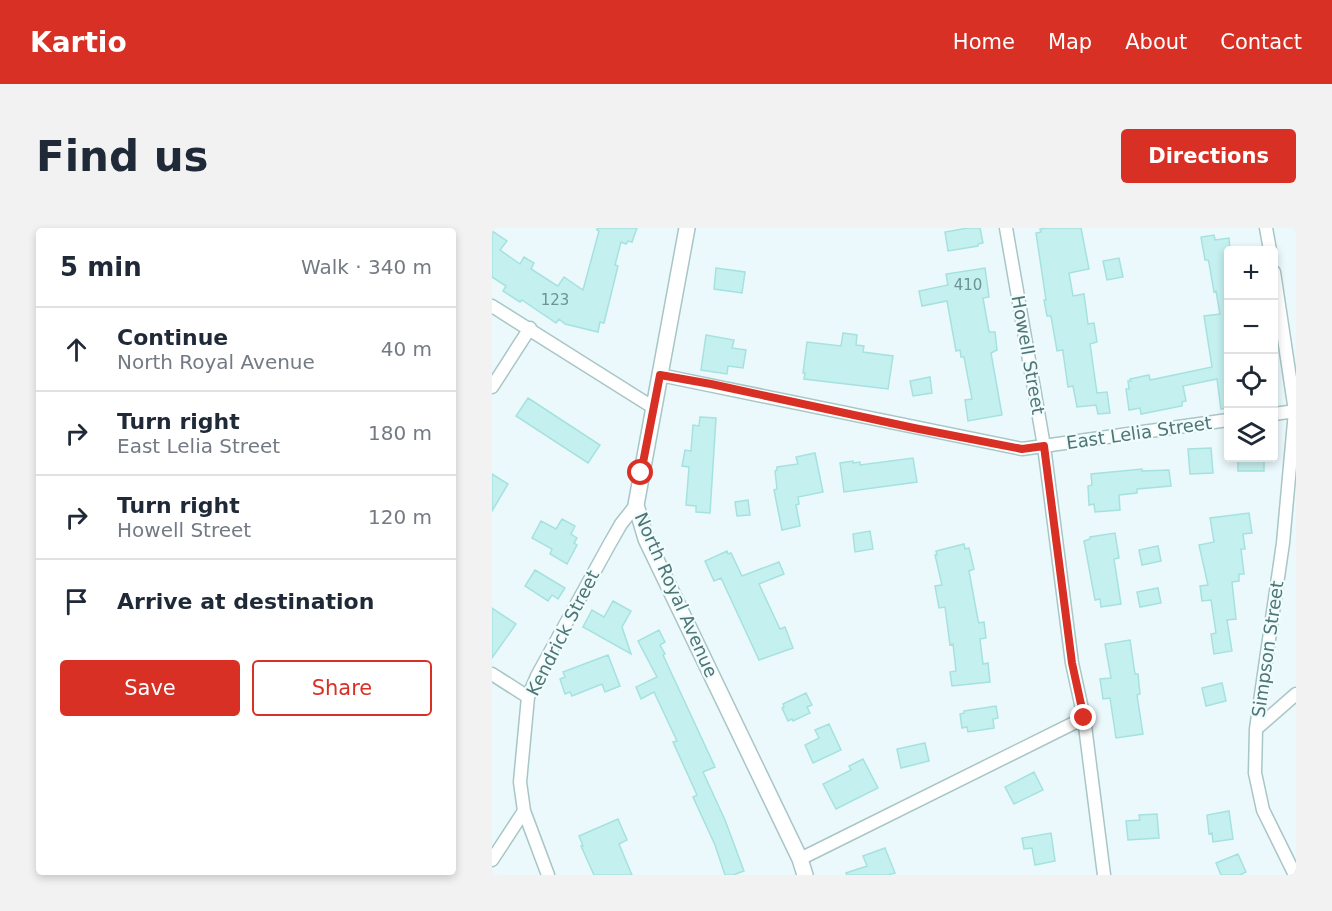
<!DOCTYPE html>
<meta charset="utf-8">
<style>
:root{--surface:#fff;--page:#f2f2f3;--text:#1f2937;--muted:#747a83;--line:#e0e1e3;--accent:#d93025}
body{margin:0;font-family:"DejaVu Sans",sans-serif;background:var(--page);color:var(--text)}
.controls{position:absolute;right:18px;top:18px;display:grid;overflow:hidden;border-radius:6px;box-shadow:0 3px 9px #0003}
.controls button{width:54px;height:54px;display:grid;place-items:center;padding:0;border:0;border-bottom:2px solid var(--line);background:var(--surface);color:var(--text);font:30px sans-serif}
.stop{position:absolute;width:18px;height:18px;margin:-14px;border:4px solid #d93025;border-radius:50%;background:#fff}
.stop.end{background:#d93025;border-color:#fff;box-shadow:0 2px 6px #0008}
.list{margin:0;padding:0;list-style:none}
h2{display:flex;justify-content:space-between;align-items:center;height:78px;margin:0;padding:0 24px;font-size:26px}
h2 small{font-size:20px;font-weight:400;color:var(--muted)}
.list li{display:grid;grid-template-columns:39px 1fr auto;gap:18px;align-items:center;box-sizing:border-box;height:84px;padding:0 24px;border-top:2px solid var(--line)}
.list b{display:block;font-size:22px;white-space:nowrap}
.list p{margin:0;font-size:20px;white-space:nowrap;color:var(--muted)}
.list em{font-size:20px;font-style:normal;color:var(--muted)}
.actions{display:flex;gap:12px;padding:18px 24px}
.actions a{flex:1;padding:14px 0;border:2px solid var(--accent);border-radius:6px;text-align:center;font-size:21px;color:var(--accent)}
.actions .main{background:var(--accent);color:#fff}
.icon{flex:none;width:33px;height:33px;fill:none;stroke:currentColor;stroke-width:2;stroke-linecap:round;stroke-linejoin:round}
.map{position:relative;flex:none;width:804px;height:647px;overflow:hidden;border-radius:6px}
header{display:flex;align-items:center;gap:36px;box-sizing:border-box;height:84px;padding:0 30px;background:var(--accent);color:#fff}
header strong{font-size:28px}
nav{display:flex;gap:33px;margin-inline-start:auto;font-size:21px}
.intro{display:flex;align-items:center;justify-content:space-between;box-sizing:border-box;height:144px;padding:0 36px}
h1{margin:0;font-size:42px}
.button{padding:15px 27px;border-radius:6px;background:var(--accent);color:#fff;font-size:21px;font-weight:700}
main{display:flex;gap:36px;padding:0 36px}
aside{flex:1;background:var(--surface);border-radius:6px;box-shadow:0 3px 9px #0003}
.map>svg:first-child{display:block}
.building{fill:#c4f0ef;stroke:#a5e2df;stroke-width:1.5}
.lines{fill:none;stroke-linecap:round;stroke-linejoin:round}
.minor-casing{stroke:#a8c6c6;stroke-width:15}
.tertiary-casing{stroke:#a8c6c6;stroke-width:18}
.minor{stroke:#fff;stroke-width:12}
.tertiary{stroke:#fff;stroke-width:15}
.route{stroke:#d93025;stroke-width:8}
.labels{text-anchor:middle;stroke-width:4.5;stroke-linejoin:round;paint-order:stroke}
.number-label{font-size:15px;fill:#6c9493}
.street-label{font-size:18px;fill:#4e7674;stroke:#f1fcfe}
</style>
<header>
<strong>Kartio</strong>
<nav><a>Home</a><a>Map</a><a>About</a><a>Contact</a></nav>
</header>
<div class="intro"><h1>Find us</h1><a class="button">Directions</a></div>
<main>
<aside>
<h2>5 min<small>Walk · 340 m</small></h2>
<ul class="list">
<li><svg class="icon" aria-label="ahead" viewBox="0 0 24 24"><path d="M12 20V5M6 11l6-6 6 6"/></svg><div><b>Continue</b><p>North Royal Avenue</p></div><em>40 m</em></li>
<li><svg class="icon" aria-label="right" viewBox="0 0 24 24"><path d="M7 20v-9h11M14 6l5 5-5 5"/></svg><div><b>Turn right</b><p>East Lelia Street</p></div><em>180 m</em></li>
<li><svg class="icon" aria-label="right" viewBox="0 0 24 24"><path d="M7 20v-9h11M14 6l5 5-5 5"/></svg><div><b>Turn right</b><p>Howell Street</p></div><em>120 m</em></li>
<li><svg class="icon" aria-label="arrive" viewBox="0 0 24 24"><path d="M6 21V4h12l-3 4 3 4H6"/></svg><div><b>Arrive at destination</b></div></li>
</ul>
<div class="actions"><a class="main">Save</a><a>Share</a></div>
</aside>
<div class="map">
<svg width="804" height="647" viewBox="0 0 804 647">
<rect width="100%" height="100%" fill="#ebf9fc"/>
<path class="building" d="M105 0H145L140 14 136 13 134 16 129 14 123 37 126 38 112 95 108 94 106 104 73 96 67 91 64 95 30 72 28 74 11 63 14 58 0 49V3L15 13 8 22 28 36 32 29 42 35 39 41 64 57 66 58 72 49 91 62 107 3 105 2Z
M476 0H488L491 15 486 16V18L456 23 453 4Z
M555 0H589L597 41 577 45 581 68 592 66 596 96 602 95 605 114 598 116 605 165 615 164 618 185 606 186 604 177 585 179 581 158 576 159 571 124V122L565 123 559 88H555L552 72H554L544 5 549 4 548 1Z
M722 7 723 12 737 10 738 22H736V180L729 181 725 151 691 158 694 173 690 174V178L649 186 648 180 637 182 634 161H637L636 153H639L638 151 657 147 658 152 720 139 712 88 728 86 724 63 722 64 717 35 716 32H713L709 9Z
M627 30 631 49 615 52 611 33Z
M224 40 253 44 250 65 222 61Z
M493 40 497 69 491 70 497 104H503L505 122 499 125 510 187 476 193 473 172 480 171 472 129H469L468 122 464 123 455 73 430 78 427 63 456 57 454 46Z
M351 105 365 107 364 117 372 118 371 124 401 128 396 161 312 151 313 145H311L315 114 349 118Z
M214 107 242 112 240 120 254 122 251 140 236 138 235 146 209 142Z
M438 149 440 165 421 168 418 153Z
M36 170 108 217 96 235 24 188Z
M208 189 224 190 218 285 204 284V278L194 277 197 239 190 238 193 222 199 223 201 197 207 198Z
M719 220 721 245 698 246 696 221Z
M323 225 331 264 306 269 307 276 304 277 308 298 290 302 282 262 285 261 283 243 285 242V239L306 236 304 229Z
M421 230 425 254 352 264 348 235 361 233V235L368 234V237Z
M746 230H772V243H746Z
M650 241V243L677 242 679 258 645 261V265L627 267 628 282 603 284 602 276 597 277 596 258 600 257 599 246Z
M0 246 16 256 0 283Z
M256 272 258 287 245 288 243 274Z
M757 285 760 305 751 306 753 321H749L752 346H747V353L740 354 744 391 735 392 740 423 722 426 719 406 724 405 719 372 710 373 708 358 716 357 707 317 722 314 718 290Z
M70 291 83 298 79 306 85 310 82 315 85 317 75 336 58 326 60 321 40 310 49 293 64 301Z
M378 303 381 321 363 324 361 306Z
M623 305 627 330 622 331 629 376 609 379 608 371 603 372 592 313 598 311V309Z
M472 316 473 321 477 320 482 341 477 343 486 392 487 395 492 394 494 410 488 411 491 436 496 435 498 454 460 458 458 444 464 443 461 416 458 417 453 379 447 380 443 358 450 357 443 327H445L444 323Z
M666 318 669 333 650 337 647 322Z
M235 323 236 326 239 325 250 348 287 334 292 346 267 356 288 401 293 399 301 420 267 432 229 350 222 353 213 333Z
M43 342 73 360 66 371 60 367 56 373 33 358Z
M666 360 669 375 648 379 645 364Z
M121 373 139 383 130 399 139 426 91 399 100 382 112 389Z
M0 380 24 396 0 430Z
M167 402 173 414 168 417 173 426 171 427 223 539 211 544 233 592 252 643 241 647H233L223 617 201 569 205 567 181 514 185 513 162 464 149 471 144 459 165 449 146 413Z
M638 412 643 446H646L648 466 645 467 651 506 624 510 618 470 611 471 608 451 619 450 613 416Z
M116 427 128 458 113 464 110 456 80 468 78 464 73 466 68 451 73 449 71 444Z
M730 455 734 473 714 478 710 460Z
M314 465 320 477 315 479 318 485 301 493 300 491 296 493 290 480 292 479 291 476Z
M504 478 506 490 501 491 502 500 476 504 475 499 470 500 468 486 472 485V483Z
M337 496 349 522 321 535 313 517 327 510 323 502Z
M433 515 437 533 409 540 405 521Z
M371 531 386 560 344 581 331 556 359 542 357 538Z
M542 544 551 562 522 576 513 559Z
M737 583 741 611 721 614 720 605 717 606 715 587Z
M665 586 667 610 636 612 634 593 648 592 647 587Z
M126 591 135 612 127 616 140 647H102L89 618H91L87 608Z
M559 605 563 633 543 637 540 620 532 621 530 610Z
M393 620 403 645 396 647H355L354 645 375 638 371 628Z
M746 626 754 644 748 647H729L724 635Z"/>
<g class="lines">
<defs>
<path id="minor" d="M514 0 552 218 580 435 592 490 612 647
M774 0 778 22
M782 44 803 183 791 315 764 501 763 545 771 582 803 647
M0 78 162 180
M168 147 530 221 736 192
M0 159 38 100
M782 186 804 183
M0 446 36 469
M764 501 804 466
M308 631 592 490
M0 632 32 583
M56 647 32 583 28 554 36 469 45 448 117 317 129 296 144 277"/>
<path id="tertiary" d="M195 0 144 277 154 311 308 631 313 647"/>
</defs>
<use href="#minor" class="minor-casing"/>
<use href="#tertiary" class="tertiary-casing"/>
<use href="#minor" class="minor"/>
<use href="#tertiary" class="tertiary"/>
</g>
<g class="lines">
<path class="route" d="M149 245 168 147 219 156 422 200 530 221 552 218 580 435 592 490"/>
</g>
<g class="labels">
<g class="number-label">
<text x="476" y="62">410</text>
<text x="63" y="77">123</text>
</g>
<g class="street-label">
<text transform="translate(536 127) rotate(80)" y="6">Howell Street</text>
<text transform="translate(647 205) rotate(-8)" y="6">East Lelia Street</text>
<text transform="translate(184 367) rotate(66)" y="6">North Royal Avenue</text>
<text transform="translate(71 405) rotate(-63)" y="6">Kendrick Street</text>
<text transform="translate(776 421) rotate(-82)" y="6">Simpson Street</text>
</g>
</g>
</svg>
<div class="controls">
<button>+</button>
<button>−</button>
<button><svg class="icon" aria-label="locate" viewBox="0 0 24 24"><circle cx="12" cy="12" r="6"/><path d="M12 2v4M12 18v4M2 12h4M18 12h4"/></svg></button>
<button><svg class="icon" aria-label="layers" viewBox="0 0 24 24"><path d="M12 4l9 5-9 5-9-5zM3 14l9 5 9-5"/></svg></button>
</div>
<div class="stop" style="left:149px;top:245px"></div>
<div class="stop end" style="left:592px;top:490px"></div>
</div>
</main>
